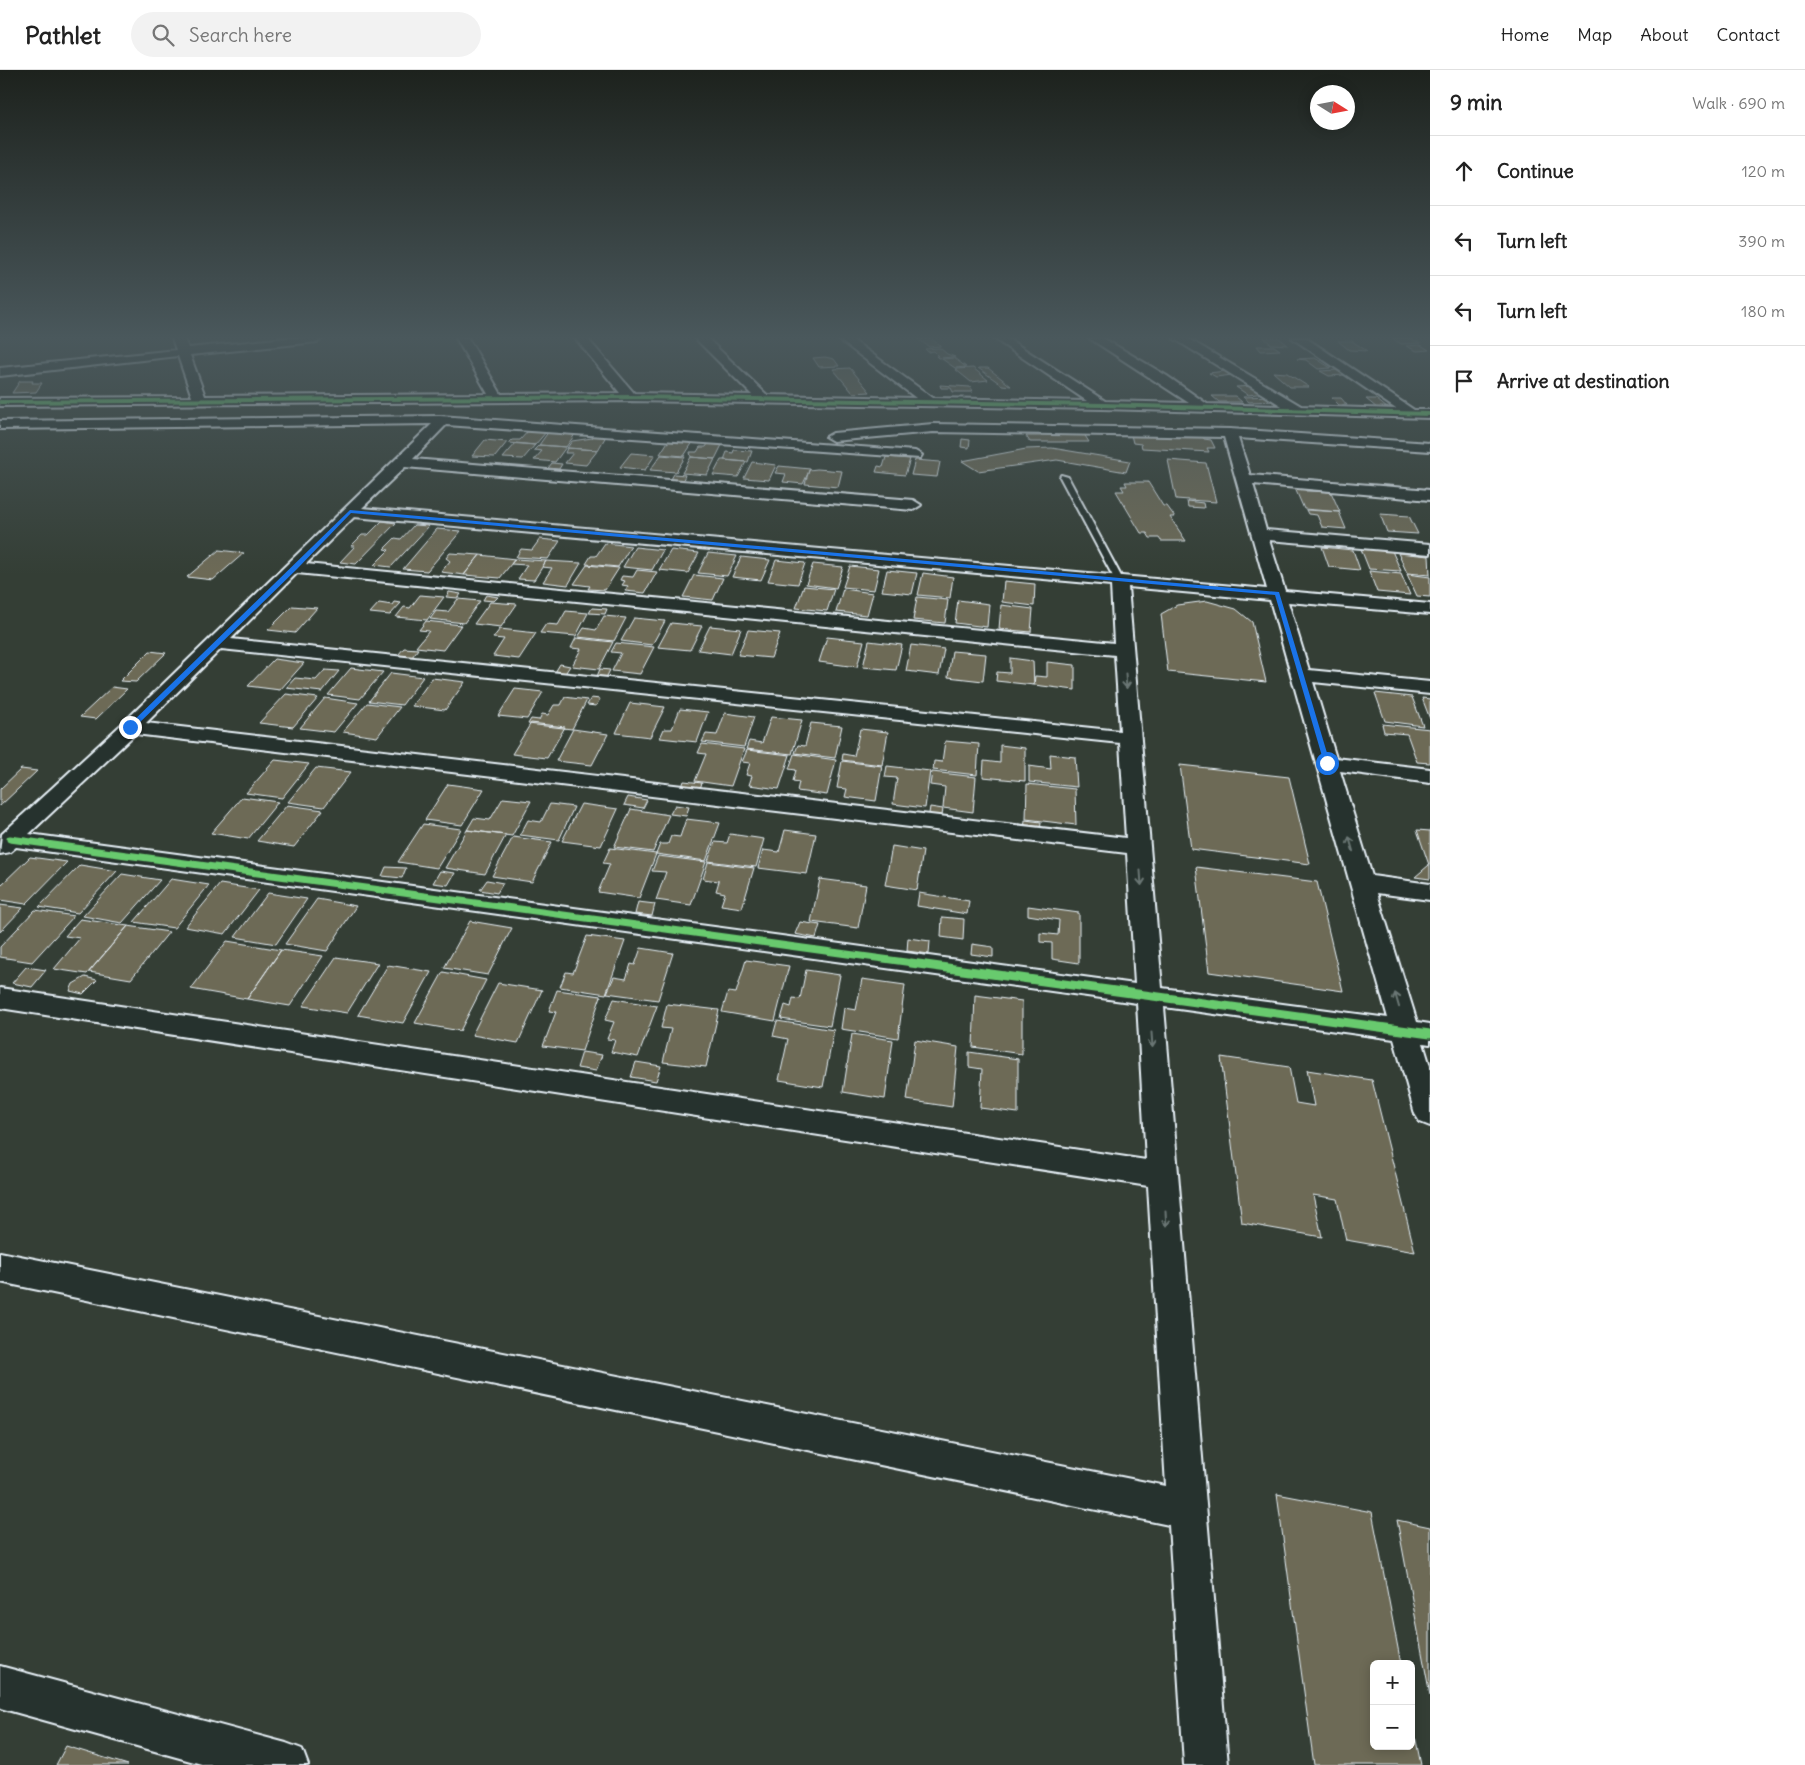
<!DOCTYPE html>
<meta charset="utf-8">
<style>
:root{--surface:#fff;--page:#f2f2f2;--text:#222;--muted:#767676;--line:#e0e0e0}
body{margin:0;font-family:Delius,sans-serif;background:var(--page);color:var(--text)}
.controls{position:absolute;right:15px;bottom:15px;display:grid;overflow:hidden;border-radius:8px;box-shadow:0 2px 12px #0003}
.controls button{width:45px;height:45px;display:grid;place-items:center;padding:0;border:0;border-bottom:1px solid var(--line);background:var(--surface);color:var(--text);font:25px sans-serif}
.compass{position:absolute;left:1310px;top:15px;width:45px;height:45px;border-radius:50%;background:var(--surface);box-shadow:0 2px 12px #0003;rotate:101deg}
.stop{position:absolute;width:15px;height:15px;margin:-11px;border:4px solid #1a73e8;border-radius:50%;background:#fff}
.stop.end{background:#1a73e8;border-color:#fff;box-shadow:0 1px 5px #0008}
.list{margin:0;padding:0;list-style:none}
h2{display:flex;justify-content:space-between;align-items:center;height:65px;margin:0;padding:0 20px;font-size:21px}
h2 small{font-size:16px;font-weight:400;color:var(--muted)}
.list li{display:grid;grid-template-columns:32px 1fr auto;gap:15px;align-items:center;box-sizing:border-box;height:70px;padding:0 20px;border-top:1px solid var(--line)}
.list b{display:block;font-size:19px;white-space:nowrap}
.list em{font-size:16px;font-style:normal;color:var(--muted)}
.icon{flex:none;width:28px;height:28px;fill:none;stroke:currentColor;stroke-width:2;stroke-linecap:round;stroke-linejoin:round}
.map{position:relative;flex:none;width:1430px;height:1695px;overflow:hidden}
header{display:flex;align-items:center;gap:30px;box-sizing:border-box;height:70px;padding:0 25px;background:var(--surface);border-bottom:1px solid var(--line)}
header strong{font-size:24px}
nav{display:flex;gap:28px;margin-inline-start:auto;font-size:18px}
.search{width:350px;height:45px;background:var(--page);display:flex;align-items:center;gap:12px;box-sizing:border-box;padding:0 18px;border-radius:28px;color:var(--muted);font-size:19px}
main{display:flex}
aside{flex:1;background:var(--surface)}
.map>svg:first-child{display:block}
.building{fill:#6d6b56;stroke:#e8f1f8}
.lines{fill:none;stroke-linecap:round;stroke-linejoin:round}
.service-casing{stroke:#e8f1f8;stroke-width:4}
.minor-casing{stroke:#e8f1f8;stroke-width:4}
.service{fill:#26332d;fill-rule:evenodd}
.minor{fill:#26332d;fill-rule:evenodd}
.cycleway-far2-casing{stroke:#26332d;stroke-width:5.5}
.cycleway-far1-casing{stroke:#26332d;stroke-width:10}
.cycleway-casing{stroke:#26332d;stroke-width:12}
.cycleway-far2{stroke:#67ca6e;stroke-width:4}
.cycleway-far1{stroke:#67ca6e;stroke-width:7}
.cycleway{stroke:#67ca6e;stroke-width:9}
.oneway{stroke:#6a7674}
.route{fill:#1a73e8}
</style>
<header>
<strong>Pathlet</strong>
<div class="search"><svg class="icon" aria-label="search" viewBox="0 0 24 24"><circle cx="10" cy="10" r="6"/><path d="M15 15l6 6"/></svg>Search here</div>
<nav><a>Home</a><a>Map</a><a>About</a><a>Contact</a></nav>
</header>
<main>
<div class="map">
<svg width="1430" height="1695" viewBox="0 0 1430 1695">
<rect width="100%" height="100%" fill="#343e35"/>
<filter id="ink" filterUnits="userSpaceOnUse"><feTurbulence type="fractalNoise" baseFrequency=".02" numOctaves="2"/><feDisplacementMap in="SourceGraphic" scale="10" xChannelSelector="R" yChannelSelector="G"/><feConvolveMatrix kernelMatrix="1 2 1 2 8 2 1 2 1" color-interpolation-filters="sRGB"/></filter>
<g filter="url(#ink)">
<path class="building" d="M917 268H930L941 276 929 277Z
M1264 268H1279L1288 275 1271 274Z
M1392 268H1408L1421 273 1401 274Z
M1338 271H1352L1367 281 1349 280Z
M1421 275 1429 280 1417 281 1406 276Z
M1257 276H1274L1280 280 1261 281Z
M940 278 947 284 955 287 938 288 936 286H939L934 281 928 282 925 279Z
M825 287 834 289 839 296 819 297 813 288Z
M954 288 966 297 955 298 942 289Z
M1315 288 1331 298 1318 299 1306 290 1297 289Z
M850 298 870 322 853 323 833 299Z
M973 298 988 310 971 312 955 299Z
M978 298H988L1011 316 1002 315Z
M1336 300 1345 305 1329 306 1320 301Z
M1225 301 1232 305 1216 307 1209 303Z
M1273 302 1287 303 1309 317H1290Z
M20 311H33L32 313H42L36 322 12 323Z
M940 315 970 317 972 322H953L951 318H941Z
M1253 316 1265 323 1248 325 1236 317Z
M1212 326H1235L1242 332H1219Z
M1271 326 1278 331 1249 332 1243 327Z
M1332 328H1341L1347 335H1339Z
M1366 329H1376L1387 338H1377Z
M529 360 547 361 535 375 509 373 512 370H520Z
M1038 360 1082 361 1089 372H1030L1026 366H1041Z
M549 361 576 363 566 377 539 375Z
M594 365 606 366 598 380 567 378 572 371 592 368Z
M1131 365H1202L1204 369 1211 370 1215 378H1207L1209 382 1142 378 1141 374 1133 373Z
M962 369 970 370 969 378 961 377Z
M485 370 507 372 495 387 472 386Z
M669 370 693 372 684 386 660 384Z
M516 373 535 375 523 389 503 388Z
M708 374 722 375 715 389 691 387 690 382H697L700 377H706Z
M539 375 566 377 555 392 534 390 542 381 534 380Z
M567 378 598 380 586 395 565 393 573 383H565Z
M1052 378 1130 391 1126 402 1057 390 978 401 962 391 1026 379Z
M734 380 752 381 748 392 724 390 727 382 733 383Z
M631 383 655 385 645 400 620 397Z
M661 385 685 387 676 402 650 400Z
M691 387 715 389 707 405 682 403Z
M886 387 910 389 905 405 876 402 878 396 883 397Z
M721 390H724L746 392 738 407 713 405Z
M915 390 940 392 937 407 911 405Z
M1168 390 1206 393 1216 432 1176 429Z
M752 392 776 395 769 410 744 408Z
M552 393 562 394 559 399 548 398Z
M779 396 810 399 803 414 783 412 786 404 775 403Z
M817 399 842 401 838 417 805 414 809 400Z
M674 404 685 405 683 410 671 409Z
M1125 412H1148L1163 436H1167L1175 447H1170L1186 471H1161L1159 468H1150L1147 463H1141L1116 421H1124L1121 416H1127Z
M1294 416H1304L1306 421 1331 422 1340 442 1304 439Z
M1187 431 1203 433 1204 438 1188 437Z
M1306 440 1339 442 1346 459 1322 457 1317 445 1308 444Z
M1380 444 1409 446 1418 464 1387 462Z
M382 451 396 453 356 494 340 492 355 476H351L362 465H368Z
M414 455 429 456 391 497 374 495 389 480 384 479 395 468 401 469Z
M437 459 461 461 427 501 403 499Z
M540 469 560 471 548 489 516 487 521 479 532 480Z
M605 473 631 476 618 497 586 494 591 486H596Z
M635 477 663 480 652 500 623 497Z
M1322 477 1353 480 1360 500 1329 497Z
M1361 479 1392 481 1401 501 1369 499Z
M219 480 244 483 213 510 187 507Z
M671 480 699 483 688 503 659 500Z
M450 483 480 485 464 505 441 502 450 491 446 488Z
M708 483 737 486 727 506 698 503Z
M1398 483 1429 486 1430 505 1407 503Z
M480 485 515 489 500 508 464 505Z
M741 487 770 490 761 510 732 507Z
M515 489 546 491 534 510 518 509 527 495 511 494Z
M776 490 805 493 798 514 768 511Z
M546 491 581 493 568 515 543 512 552 498 542 497Z
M813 494 843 497 836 518 806 514Z
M587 495 619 498 605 520 588 519 590 516 574 514Z
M850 496 879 499 874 520 843 517Z
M637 500 657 502 645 523 625 521 628 516 622 515 625 511 620 510 622 506 633 507Z
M887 500 917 503 912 524 882 521Z
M1369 501 1401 504 1410 525 1377 522Z
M923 503 953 507 950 528 918 525Z
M1407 504 1430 507V527L1417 526Z
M694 505 723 508 713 530 683 527Z
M1004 511 1035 514 1034 536 1002 532Z
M804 516 834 519 827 541 796 538Z
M843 519 873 523 867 545 836 542Z
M449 522 461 524 458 528 446 527Z
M420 525 444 527 427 550 396 547 404 537 410 538Z
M486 525 498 527 494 531 483 530Z
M917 527 948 530 945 553 913 550Z
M458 529 480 531 464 553 430 549 436 541 448 542Z
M958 530 989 534 987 557 955 553Z
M1207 531 1236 539 1252 552 1266 612 1168 602 1161 544 1177 535Z
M394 532 401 533 390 545 370 543 379 533 392 535Z
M490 532 517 534 501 557 474 554Z
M1001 535 1033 539 1031 562 999 559Z
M292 536 317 538 295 563 268 560Z
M592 538 607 539 605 544 589 543Z
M566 541 588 543 576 566 540 563 546 554 558 555Z
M604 546 626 548 614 571 578 567 584 558 596 560Z
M634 548 665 551 652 575 621 571Z
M426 551 461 555 443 580 416 577 429 561 419 560Z
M671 553 702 556 690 580 658 577Z
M710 556 741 559 731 584 698 580Z
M500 559 536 563 519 589 493 586 504 569 493 568Z
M748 560 780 563 771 588 738 585Z
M827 567 864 571 857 597 819 592Z
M576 568 613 572 599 599 572 596 581 579 571 578Z
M869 571 902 575 896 600 863 597Z
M616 573 654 577 640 604 612 601 621 583 611 582Z
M911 575 944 579 939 605 906 601Z
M404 578 418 579 412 587 398 585Z
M150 581 166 583 136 612 120 611Z
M952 581 986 584 983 611 948 607Z
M1010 588 1033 591 1034 615 996 611 997 602 1010 603Z
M274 589 304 593 280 620 248 616Z
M1047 592 1075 595V620L1034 615 1035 606 1047 607Z
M560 594 570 596 564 605 554 604Z
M351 598 383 602 360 629 328 625Z
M600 599 610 600 605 610 596 609Z
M325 600 339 601 322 622 286 618 295 608 316 610Z
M391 603 423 607 402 635 369 631Z
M432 608 465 612 445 640 412 636Z
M112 617 127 619 96 649 80 647Z
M515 619 543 622 527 649 498 646Z
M1375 623 1412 627 1423 656 1385 651Z
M286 624 318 628 293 657 259 653Z
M565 627 587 630 572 659 528 654 531 649 539 650 542 644 548 645 554 635H561Z
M325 628 358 633 334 662 300 658Z
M591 628 600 629 596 636 587 635Z
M1422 628 1430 629V649Z
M367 633 400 637 377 667 343 662Z
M630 633 665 637 650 667 616 663Z
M680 639 708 642 697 672 660 668 664 659H672Z
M725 643 754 647 744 677 702 672 706 664 717 665Z
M771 647 802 650 792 684 746 679 749 671 762 673Z
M531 653 565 657 547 688 512 684Z
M811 653 842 656 835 688 795 683 798 675 805 676Z
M1382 654 1430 659V693L1417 692 1407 664 1384 662Z
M573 659 608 664 592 695 556 691Z
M860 659 888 662 882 695 842 690 843 684 854 686Z
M945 671 979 674 977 705 933 700 934 691 942 692Z
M702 674 744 679 731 716 695 711 706 684 698 683Z
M1000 675 1025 678V711L983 707 984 691 1000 693Z
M747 680 790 685 779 719 749 715 752 706 746 705 750 693 742 692Z
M794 684 836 690 827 725 797 721 799 712 793 711 796 700 789 699Z
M1050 684 1075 687 1077 717 1029 712V696L1051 699Z
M275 690 309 694 282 728 246 723Z
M842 691 882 696 876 731 845 727 847 719 837 718Z
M1180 695 1289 707 1310 794 1191 779Z
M887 696 930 701 925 738 893 734 897 708 885 707Z
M316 698 351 702 324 737 288 732Z
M21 699 37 701 0 736V719Z
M932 702 976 707 973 742 943 738 945 717 930 715Z
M684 711 702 713 699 721 681 719Z
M448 714 484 719 462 755 425 750Z
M1027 714 1075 719 1076 755 1026 749Z
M242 727 278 732 248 769 211 763Z
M628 727 647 730 643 738 624 735Z
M503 728 531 731 512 766 467 760 474 748 490 750Z
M550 734 574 737 559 770 520 765 528 750 541 752Z
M581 734 618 739 601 776 562 771Z
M287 735 323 740 294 777 257 771Z
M675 735 689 737 686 746 670 744Z
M930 737 943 739 941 752 928 750Z
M631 739 669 745 653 782 614 777Z
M686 749 720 753 706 791 656 784 660 774H668L671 766 680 767Z
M1025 750 1041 752 1040 763 1024 761Z
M423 754 461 759 437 798 398 792Z
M467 760 506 765 485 804 445 798Z
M785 760 816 764 807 804 758 798 763 780 779 782Z
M1417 760 1430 761V809L1415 807 1429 795Z
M730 764 764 769 756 797 708 791 715 772 727 773Z
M513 767 552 772 532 812 492 806Z
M892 776 923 781 917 820 885 815Z
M610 778 656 784 639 828 598 822 610 794 603 793Z
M658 786 706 792 691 835 656 830 666 802 652 801Z
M30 787 67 792 26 834 0 830V816Z
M708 792 754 798 742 838 721 835 725 823 716 821 719 811 703 809Z
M80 795 117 801 78 843 39 837Z
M386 797 406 798 402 808 382 806Z
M1196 797 1317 812 1343 921 1209 902Z
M440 801 455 803 448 815 433 813Z
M122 804 160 810 122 853 83 846Z
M171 809 209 815 174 858 134 852Z
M820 809 866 815 858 858 811 852Z
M487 810 503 813 497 823 480 820Z
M220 814 259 820 225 864 185 857Z
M268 823 307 829 276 874 235 867Z
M919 823 969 831 967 844 917 836Z
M317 829 356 836 327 881 285 874Z
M638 832 655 834 652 846 635 844Z
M0 835 23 838 0 862Z
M1028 836 1079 843V893L1052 889V873L1040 872V863L1058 865 1059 850 1028 845Z
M35 840 74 846 32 892 0 887V877Z
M942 847 964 849 963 870 941 867Z
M80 849 128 856 87 904 54 899 80 868 65 866Z
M470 851 512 858 488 905 444 898Z
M800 852 820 855 816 868 795 864Z
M128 856 169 862 131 909 89 902Z
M587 866 625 871 606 924 560 917 566 902 573 903Z
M908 868 930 871 929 884 907 881Z
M227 871 281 880 247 929 191 919Z
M972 874 993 877V887L971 884Z
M641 878 673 883 658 930 607 923 614 907 626 909 631 894 635 895Z
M281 880 323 886 290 936 247 929Z
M336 887 378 893 347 943 303 936Z
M746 890 789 896 775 951 722 942 728 922 736 923Z
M388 895 431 902 403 953 358 945Z
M26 897 46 900 32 917 12 913Z
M806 900 840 905 830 956 781 949 785 935 791 937 793 928 800 929Z
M443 902 486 910 460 961 415 953Z
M85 907 97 910 83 924 70 921 73 914Z
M862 909 905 915 898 968 841 959 844 938 856 940Z
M498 913 542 920 518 973 472 965Z
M557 920 601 926 582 981 543 976 556 942 549 941Z
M975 925 1022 931V984L973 977Z
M614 929 657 936 638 987 611 982 615 970 607 969 614 952 605 950Z
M667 934 719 940 706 997 663 992 671 959 661 958Z
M777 951 834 960 823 1017 779 1010 788 969 773 966Z
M852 964 893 970 885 1029 843 1022Z
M915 970 958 977 952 1037 907 1030Z
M582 982 602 985 596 1001 577 998Z
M969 982 1018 989V1043L980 1038 982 999 969 997Z
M1221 987 1289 997 1296 1033 1314 1036 1307 1000 1372 1010 1415 1182 1346 1170 1337 1129 1313 1125 1322 1167 1242 1153Z
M636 992 661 996 656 1011 631 1007Z
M1277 1424 1372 1442 1401 1594H1374V1676H1411V1646L1421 1695H1314Z
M1397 1450 1430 1457V1625Z
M66 1676 128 1695H56Z"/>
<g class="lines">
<defs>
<path id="service" d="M1061 405 1068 407 1123 510 1122 512 1115 510 1060 407Z"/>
<path id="minor" d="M172 268H184L188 278 286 268H323L317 272 190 285 205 326 488 324 456 268H468L501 324 620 323 575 268H587L634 323 752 325 695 268H707L767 325 916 328 837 268H850L933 328 1087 331 993 268H1007L1105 331 1189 333 1089 268H1103L1167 306 1207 334 1282 336 1173 268H1187L1301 336 1396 339 1292 268H1306L1414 340H1430V348L1102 339 630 331 0 336V328L192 327 178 286 0 306V298L176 280Z
M440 346 915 381 922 385 920 388 446 355 413 389 913 430 921 435 913 440 405 397 362 438 1267 519 1224 367 933 362 833 371 826 367 833 363 933 354 1230 359 1430 373V381L1238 368 1250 405 1430 420V430L1253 414 1266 460 1430 474V484L1269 470 1285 521 1430 534V544L1288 532 1309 600 1430 612V624L1313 612 1336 688 1430 699V713L1340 701 1372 806 1430 814V830L1377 823 1417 952 1430 954V974L1423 973 1430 996V1056L1420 1052 1415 1044 1394 969 1164 937 1228 1695H1184L1169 1455 0 1212V1182L1166 1416 1148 1116 0 938V918L1146 1090 1137 933 16 777 10 782 0 784 2 764 123 653 432 354 0 359V351ZM354 447 1111 515 1114 573 306 494ZM297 503 1115 585 1120 661 231 569ZM1128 517 1270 530 1388 948 1162 918ZM221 579 1120 673 1126 768 146 653ZM135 664 1127 783 1135 914 29 764Z
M0 1596 286 1673 302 1679 308 1695H205L0 1638Z"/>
</defs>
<use href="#service" class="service-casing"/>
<use href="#minor" class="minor-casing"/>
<use href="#service" class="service"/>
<use href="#minor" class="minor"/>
<defs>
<path id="cycleway-far2" d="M0 332 630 327 1102 335 1430 344"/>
<path id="cycleway-far1" d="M10 769 920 894"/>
<path id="cycleway" d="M911 893 1430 964"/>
</defs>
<use href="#cycleway-far2" class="cycleway-far2-casing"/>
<use href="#cycleway-far1" class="cycleway-far1-casing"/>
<use href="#cycleway" class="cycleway-casing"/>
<use href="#cycleway-far2" class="cycleway-far2"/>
<use href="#cycleway-far1" class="cycleway-far1"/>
<use href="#cycleway" class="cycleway"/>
</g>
<defs><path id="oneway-shaft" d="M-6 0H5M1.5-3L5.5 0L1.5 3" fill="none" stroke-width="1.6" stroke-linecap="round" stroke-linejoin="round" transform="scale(1.25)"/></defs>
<g class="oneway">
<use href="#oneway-shaft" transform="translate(1126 611) rotate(86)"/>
<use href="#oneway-shaft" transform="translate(1351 774) rotate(-106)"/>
<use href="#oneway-shaft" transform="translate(1141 808) rotate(86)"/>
<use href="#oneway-shaft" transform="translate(1397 930) rotate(-106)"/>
<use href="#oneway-shaft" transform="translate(1152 970) rotate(86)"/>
<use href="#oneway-shaft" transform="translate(1166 1149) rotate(86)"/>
</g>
</g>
<linearGradient id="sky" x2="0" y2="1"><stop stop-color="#1d221d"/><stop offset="0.53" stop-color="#4a585c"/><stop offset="1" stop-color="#4a585c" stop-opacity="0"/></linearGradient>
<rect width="1430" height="505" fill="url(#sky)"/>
<path class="route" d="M350 440 1279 522 1330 693 1327 695 1324 693 1275 525 351 443 297 499 133 659H128V656Z"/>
</svg>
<div class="controls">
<button>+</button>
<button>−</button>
</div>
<svg class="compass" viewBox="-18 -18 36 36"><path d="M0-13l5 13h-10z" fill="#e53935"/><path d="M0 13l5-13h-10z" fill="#767676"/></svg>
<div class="stop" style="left:1327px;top:693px"></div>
<div class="stop end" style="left:130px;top:657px"></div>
</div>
<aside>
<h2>9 min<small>Walk · 690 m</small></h2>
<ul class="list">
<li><svg class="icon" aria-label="ahead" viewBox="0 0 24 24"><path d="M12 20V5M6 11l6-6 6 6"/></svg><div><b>Continue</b></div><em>120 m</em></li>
<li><svg class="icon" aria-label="left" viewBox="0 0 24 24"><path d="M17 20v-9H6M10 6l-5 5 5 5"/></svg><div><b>Turn left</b></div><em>390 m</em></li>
<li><svg class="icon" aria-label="left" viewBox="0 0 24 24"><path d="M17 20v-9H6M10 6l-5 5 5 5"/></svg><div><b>Turn left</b></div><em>180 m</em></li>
<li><svg class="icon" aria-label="arrive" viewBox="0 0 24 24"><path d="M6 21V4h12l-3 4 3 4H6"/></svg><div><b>Arrive at destination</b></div></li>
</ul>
</aside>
</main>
